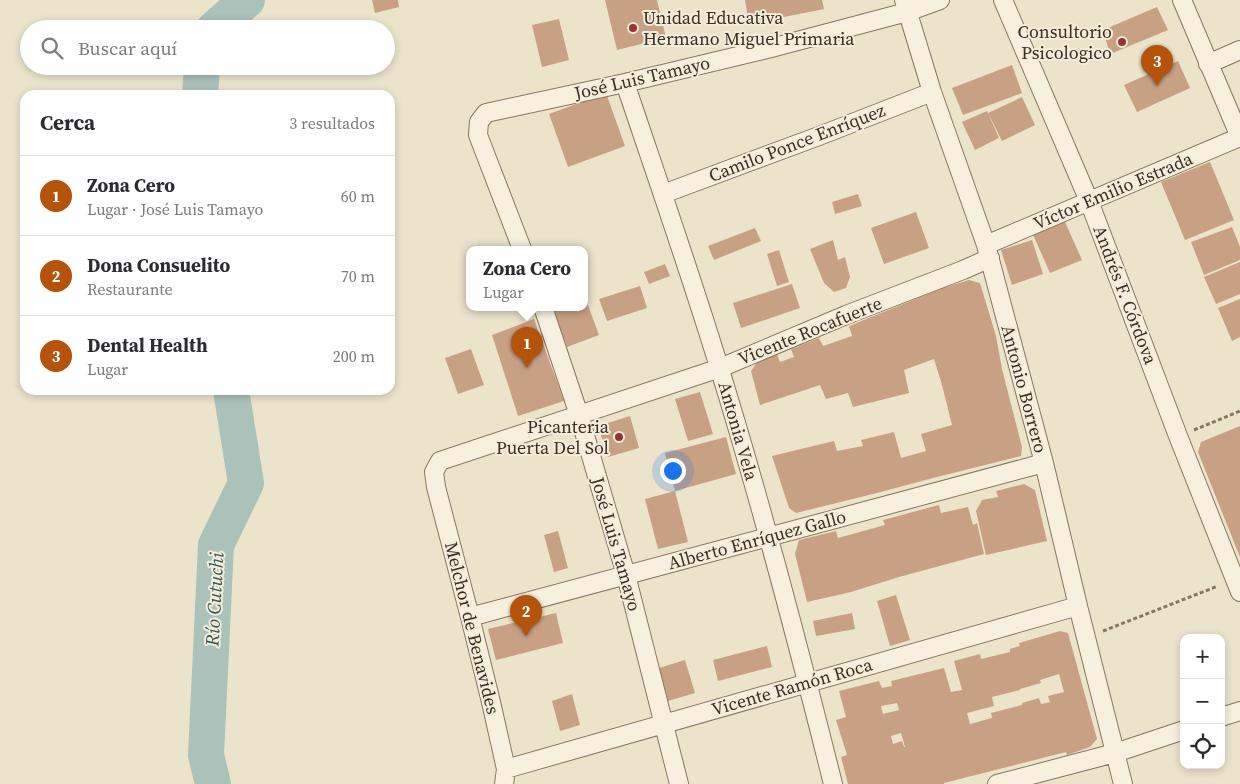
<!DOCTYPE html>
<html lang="es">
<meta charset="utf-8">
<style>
:root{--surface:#fff;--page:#f7f7f7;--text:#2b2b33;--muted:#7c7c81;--line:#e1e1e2;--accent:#b45309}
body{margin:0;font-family:"Source Serif 4",serif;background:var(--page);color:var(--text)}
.controls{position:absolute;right:15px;bottom:15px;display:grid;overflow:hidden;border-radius:10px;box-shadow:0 2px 8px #0003}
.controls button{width:45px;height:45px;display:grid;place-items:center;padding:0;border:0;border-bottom:1px solid var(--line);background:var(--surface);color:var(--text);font:25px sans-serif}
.you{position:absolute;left:672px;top:470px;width:18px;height:18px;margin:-12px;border:4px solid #fff;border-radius:50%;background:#1a73e8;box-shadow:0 0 0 8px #1a73e833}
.badge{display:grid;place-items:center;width:32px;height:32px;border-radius:50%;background:var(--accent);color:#fff;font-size:16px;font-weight:700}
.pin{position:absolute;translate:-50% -41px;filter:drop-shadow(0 1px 2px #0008)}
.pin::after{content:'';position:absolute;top:26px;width:18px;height:15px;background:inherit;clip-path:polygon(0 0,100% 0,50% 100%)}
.popup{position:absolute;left:466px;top:246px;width:122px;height:65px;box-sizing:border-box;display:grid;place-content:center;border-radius:10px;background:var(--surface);filter:drop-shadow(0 1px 4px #0005);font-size:16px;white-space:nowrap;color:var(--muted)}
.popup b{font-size:19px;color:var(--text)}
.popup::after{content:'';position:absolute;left:50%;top:100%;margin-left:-10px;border:10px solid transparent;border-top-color:var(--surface)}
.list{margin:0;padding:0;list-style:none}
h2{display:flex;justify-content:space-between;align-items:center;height:65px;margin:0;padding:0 20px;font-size:21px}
h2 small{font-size:16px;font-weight:400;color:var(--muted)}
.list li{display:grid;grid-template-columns:32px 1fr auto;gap:15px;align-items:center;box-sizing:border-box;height:80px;padding:0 20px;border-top:1px solid var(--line)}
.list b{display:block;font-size:19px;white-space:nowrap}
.list p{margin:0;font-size:16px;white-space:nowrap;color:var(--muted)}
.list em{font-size:16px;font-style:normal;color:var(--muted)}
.icon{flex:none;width:28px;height:28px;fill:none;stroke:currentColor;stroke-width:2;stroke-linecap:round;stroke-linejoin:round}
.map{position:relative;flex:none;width:1240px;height:784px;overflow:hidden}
.search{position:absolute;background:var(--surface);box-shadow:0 2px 8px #0003;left:20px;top:20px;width:375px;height:55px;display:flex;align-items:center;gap:12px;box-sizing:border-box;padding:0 18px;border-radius:28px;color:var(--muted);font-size:19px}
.panel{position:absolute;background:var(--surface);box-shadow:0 2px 8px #0003;left:20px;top:90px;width:375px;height:305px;border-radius:15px}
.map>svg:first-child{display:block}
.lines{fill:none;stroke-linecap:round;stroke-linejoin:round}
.river{stroke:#abc2bb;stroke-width:36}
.building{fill:#c8a184;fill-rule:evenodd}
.minor-casing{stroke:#897660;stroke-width:20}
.path{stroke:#897660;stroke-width:3;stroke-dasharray:4 2.5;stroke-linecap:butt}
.minor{stroke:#f7f0de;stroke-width:18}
.poi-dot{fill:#943434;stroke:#f4eddb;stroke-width:2}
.labels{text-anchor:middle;stroke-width:4;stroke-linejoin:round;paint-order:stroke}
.poi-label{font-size:18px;fill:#3a2e22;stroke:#f4eddb;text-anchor:end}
.street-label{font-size:18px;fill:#3a2e22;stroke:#f4eddb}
.water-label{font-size:19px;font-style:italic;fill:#335957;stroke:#f4eddb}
</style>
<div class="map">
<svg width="1240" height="784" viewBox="0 0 1240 784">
<rect width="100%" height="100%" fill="#ece3cb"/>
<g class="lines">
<path class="river" d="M214 29 247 0
M200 95 202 66
M213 784 206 755 216 545 246 483 231 390"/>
</g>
<path class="building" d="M372 0H398L399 7 375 13Z
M605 0H657L666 38 617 50Z
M745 0H822L824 9 749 24Z
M1157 7 1168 30 1110 54 1103 30Z
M559 19 569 60 542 67 532 25Z
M1178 61 1190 88 1137 112 1124 85Z
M1012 65 1022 93 963 115 952 88Z
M606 93 625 146 568 167 549 114Z
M1022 97 1035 125 1002 141 988 113Z
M987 111 999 138 975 150 962 122Z
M1210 162 1234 220 1185 240 1161 182Z
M858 194 862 206 835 214 832 202Z
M916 212 929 248 884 264 871 228Z
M1062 215 1082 260 1050 273 1030 228Z
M1232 227 1240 247V260L1204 275 1191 242Z
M755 228 761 241 714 260 708 246Z
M833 240 838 260 845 257 850 277 846 288 834 292 824 283 810 249Z
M1032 240 1043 274 1012 285 1001 250Z
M779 250 789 282 777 286 767 254Z
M1240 262V294L1216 304 1204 277Z
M665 264 670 276 649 284 644 272Z
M969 280 980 283 996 336 1002 369 1022 447 1021 456 933 478 877 493 796 513 789 508 772 456 834 441 837 451 863 446 861 440 894 432 901 458 926 451 921 434 952 425 942 385 934 359 904 370 909 393 853 407 848 393 826 399 820 385 760 405 751 371 757 362 777 354 780 362 794 357 791 349 819 338 823 346 852 336 849 326 943 288Z
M792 284 800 308 741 328 733 303Z
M640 286 647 308 607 321 599 299Z
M585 297 599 335 567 347 552 307H584Z
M1240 299V337L1232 341 1218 308Z
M534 319 564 401 518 416 492 335Z
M471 349 484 385 458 394 445 358Z
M700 392 713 434 688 441 675 399Z
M630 416 639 448 608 457 598 426Z
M1240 426V557L1198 452 1201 442Z
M726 437 736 474 675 491 688 542 658 549 645 499 675 491 665 453Z
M1024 484 1035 490 1047 541 986 555 976 511 982 500 998 497 996 491Z
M939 505 941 513 968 507 973 525 977 523 984 554 899 577 851 592 807 602 795 554 799 540 836 531 838 538 885 525 883 520Z
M558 531 568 568 554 572 544 535Z
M896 595 910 640 890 646 877 601Z
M556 613 563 643 496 660 488 629Z
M852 613 855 629 816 636 813 621Z
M1060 631 1068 633 1097 739 1090 747 1067 755 1066 752 944 783V784H848L841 757 847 755 836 720 846 717 839 691 879 681 882 688 892 686 891 681 944 668 951 692 962 690 954 661 980 654 981 659 1010 652V649L1020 646 1019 643ZM1059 674 1064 692 1048 696 1050 702 1041 704 1039 698 1022 703V705L991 713 992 718 970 724 967 713 994 706 992 697 1020 690V689L1041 683 1040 680ZM897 703 899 710 883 714 881 706ZM901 733 905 747H904L902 741 893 744 891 736Z
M767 646 772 667 718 681 713 660Z
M685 660 695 693 668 701 659 668Z
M572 694 580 725 560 731 552 701Z"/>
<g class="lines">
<defs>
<path id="minor" d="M904 0 932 92 986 245 1044 463 1078 606 1123 784
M1003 0 1089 201 1178 436 1240 592
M1182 0 1240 137
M1208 64 1240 50
M625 83C657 178 690 272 719 367 762 505 798 644 833 784
M663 194 819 136 932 92
M986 245 1240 137
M522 249 478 135 479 122 486 113 625 83 771 48 907 12 940 0
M543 307 579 415 626 575 679 784
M470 617 1044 463
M1221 717 1240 711
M506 769 1078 606
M504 784 506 769 491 702 470 617 436 487 434 472 440 461 720 368 846 315 963 270 990 258
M997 784 1115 753 1184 730"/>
</defs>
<use href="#minor" class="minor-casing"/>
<path class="path" d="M1194 430 1240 411
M1103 631 1218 586"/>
<use href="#minor" class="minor"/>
</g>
<g class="poi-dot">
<circle cx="633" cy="28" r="5"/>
<circle cx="1122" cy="42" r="5"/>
<circle cx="619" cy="437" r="5"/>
</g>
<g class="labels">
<g class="poi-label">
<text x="643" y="24" text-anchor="start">Unidad Educativa<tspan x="643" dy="21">Hermano Miguel Primaria</tspan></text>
<text x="1112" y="38">Consultorio<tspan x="1112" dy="21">Psicologico</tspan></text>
<text x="609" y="433">Picanteria<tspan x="609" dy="21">Puerta Del Sol</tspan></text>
</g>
<g class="street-label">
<text transform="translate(642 78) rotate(-13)" y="6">José Luis Tamayo</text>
<text transform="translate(797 143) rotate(-21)" y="6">Camilo Ponce Enríquez</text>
<text transform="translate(1113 191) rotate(-23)" y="6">Víctor Emilio Estrada</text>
<text transform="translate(1125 295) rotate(69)" y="6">Andrés F. Córdova</text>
<text transform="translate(810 331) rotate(-22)" y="6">Vicente Rocafuerte</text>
<text transform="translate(1024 389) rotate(75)" y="6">Antonio Borrero</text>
<text transform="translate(738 431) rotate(74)" y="6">Antonia Vela</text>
<text transform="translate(757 540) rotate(-15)" y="6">Alberto Enríquez Gallo</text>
<text transform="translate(616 544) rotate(74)" y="6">José Luis Tamayo</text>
<text transform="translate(472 628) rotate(76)" y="6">Melchor de Benavides</text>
<text transform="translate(792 687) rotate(-16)" y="6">Vicente Ramón Roca</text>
</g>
<g class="water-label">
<text transform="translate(214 599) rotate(-87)" y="7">Río Cutuchi</text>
</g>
</g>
</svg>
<div class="controls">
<button>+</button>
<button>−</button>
<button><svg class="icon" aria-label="locate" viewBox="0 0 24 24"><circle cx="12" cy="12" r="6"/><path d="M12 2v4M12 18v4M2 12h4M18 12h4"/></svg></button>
</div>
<div class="you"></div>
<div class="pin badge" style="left:527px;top:368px">1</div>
<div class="popup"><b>Zona Cero</b>Lugar</div>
<div class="pin badge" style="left:526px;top:636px">2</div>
<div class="pin badge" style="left:1157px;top:86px">3</div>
<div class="search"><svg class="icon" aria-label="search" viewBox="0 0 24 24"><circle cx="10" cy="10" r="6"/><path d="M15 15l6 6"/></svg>Buscar aquí</div>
<section class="panel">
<h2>Cerca<small>3 resultados</small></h2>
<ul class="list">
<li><span class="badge">1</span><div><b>Zona Cero</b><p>Lugar · José Luis Tamayo</p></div><em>60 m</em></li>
<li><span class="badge">2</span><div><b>Dona Consuelito</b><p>Restaurante</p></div><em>70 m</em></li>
<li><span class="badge">3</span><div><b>Dental Health</b><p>Lugar</p></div><em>200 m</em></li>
</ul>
</section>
</div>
